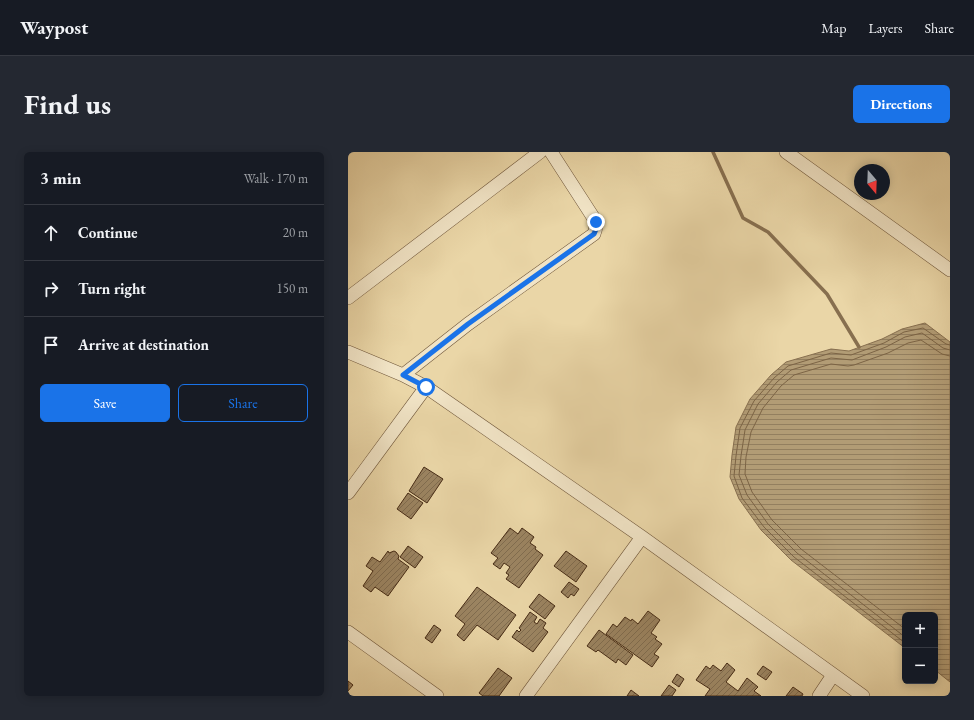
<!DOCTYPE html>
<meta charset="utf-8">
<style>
:root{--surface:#171b24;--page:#242831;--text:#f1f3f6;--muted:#9ea1a6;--line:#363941;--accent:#1a73e8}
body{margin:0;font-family:"EB Garamond",serif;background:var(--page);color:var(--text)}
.controls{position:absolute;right:12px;bottom:12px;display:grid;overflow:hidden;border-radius:6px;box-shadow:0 2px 10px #0003}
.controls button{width:36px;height:36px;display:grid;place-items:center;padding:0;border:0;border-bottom:1px solid var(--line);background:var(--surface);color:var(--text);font:20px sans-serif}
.compass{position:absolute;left:506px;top:12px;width:36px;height:36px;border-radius:50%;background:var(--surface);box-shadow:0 2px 10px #0003;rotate:161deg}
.stop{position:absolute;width:12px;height:12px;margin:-9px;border:3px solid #1a73e8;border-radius:50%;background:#fff}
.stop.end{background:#1a73e8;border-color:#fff;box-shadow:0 1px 4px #0008}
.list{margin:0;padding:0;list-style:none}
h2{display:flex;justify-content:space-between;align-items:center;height:52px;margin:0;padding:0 16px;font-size:17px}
h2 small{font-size:13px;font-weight:400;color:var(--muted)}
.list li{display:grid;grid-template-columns:26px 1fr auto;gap:12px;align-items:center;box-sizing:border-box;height:56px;padding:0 16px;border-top:1px solid var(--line)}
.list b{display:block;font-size:15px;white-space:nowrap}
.list em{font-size:13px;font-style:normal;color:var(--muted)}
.actions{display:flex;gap:8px;padding:12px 16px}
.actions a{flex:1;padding:9px 0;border:1px solid var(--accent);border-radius:6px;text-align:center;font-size:14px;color:var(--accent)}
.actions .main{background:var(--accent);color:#fff}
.icon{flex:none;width:22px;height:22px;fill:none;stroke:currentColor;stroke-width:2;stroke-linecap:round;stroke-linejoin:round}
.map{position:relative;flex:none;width:602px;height:544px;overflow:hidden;border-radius:6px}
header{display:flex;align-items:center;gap:24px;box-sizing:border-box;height:56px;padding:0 20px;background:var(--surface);border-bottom:1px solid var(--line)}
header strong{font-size:19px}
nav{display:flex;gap:22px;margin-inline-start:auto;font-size:14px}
.intro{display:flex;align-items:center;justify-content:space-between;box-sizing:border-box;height:96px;padding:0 24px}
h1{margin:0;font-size:28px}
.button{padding:10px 18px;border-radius:6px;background:var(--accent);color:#fff;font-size:14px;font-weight:700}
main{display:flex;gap:24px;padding:0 24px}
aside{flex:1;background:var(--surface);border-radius:6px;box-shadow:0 2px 10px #0003}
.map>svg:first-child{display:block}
.water{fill:url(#water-rules);stroke:#876f4f}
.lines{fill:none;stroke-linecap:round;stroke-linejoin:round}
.shore{stroke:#7c6445;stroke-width:1}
.stream{stroke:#876f4f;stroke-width:3.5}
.building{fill:url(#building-hatch);stroke:#462b15}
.minor-casing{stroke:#6f563a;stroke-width:14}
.minor{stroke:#f1e4c6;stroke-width:13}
.route{stroke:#1a73e8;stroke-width:5}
</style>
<header>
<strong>Waypost</strong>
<nav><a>Map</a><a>Layers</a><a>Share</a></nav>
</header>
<div class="intro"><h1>Find us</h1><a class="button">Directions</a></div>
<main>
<aside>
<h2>3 min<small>Walk · 170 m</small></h2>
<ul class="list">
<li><svg class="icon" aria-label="ahead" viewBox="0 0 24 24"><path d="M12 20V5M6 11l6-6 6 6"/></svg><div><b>Continue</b></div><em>20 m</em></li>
<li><svg class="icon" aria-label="right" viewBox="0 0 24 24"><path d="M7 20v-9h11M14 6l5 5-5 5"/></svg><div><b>Turn right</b></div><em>150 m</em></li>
<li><svg class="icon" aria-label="arrive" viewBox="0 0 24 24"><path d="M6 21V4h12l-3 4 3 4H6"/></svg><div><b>Arrive at destination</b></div></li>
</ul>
<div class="actions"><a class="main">Save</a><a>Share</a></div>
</aside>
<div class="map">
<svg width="602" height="544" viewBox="0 0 602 544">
<defs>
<pattern id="water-rules" width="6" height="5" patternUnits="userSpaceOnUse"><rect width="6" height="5" fill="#b29c75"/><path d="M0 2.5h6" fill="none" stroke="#937f5f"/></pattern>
<pattern id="building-hatch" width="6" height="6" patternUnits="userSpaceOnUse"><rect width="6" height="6" fill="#9b8461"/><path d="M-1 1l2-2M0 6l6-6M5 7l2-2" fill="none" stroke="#806c4f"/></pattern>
</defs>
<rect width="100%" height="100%" fill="#ead6a7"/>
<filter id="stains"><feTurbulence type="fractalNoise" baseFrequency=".005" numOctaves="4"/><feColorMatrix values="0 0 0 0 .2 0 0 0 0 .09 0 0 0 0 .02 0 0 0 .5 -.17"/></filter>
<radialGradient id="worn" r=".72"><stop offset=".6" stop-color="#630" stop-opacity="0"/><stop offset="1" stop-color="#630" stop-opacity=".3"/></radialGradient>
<path class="water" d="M577 171 602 190V530L587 518V463H557V496L443 408 413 378 391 347 382 325 384 303 388 275 402 247 423 223 438 210 483 197 501 199 534 187 554 177Z"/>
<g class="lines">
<path class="shore" d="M557 477 453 397 424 368 404 340 397 322 398 305 403 280 415 256 433 234 446 223 483 212 500 214 506 213 540 201 560 191 573 188 594 202 602 204
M557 485 449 401 420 372 399 343 391 323 393 304 397 278 410 252 429 230 443 218 483 206 504 208 538 195 557 185 574 181 595 196 602 198
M557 491 446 405 416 375 394 346 386 324 388 304 392 276 406 249 426 226 440 214 483 201 503 203 536 191 556 180 575 176 598 192 602 193"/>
<path class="stream" d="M365 0 395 66 420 80 479 142 511 195"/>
</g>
<path class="building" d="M76 315 95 327 79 351 61 339Z
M60 341 75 351 63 367 49 357Z
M162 376 170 382 174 376 186 385 182 391 188 395 187 397 195 403 171 436 158 427 161 423 158 421 162 415 156 411 152 417 145 412 150 406 143 401Z
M60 394 75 405 67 416 52 405Z
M40 399 41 401 46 399 48 400 51 404 50 407 61 415 40 444 27 435 23 440 15 434 25 419 18 414 24 405 32 410Z
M218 399 239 414 228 430 206 414Z
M221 430 231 437 226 444 223 442 220 446 213 440Z
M129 435 168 463 150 488 129 473 116 489 109 483 117 472 107 464Z
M191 442 207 454 197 467 181 455Z
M300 459 312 468 303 481 309 485 307 487 314 492 306 502 311 505 304 515 258 482 265 472 269 475 277 465 283 469 284 467 290 472Z
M182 460 189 465 186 470 189 472 192 467 198 471 195 476 200 480 185 500 164 485 169 478 171 480 173 478 171 476Z
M86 473 93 478 84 491 77 486Z
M251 478 285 503 278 513 270 507 268 511 250 498 248 500 239 494Z
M379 511 387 518 378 530 390 539 399 526 410 535 406 539 413 544H357L362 537 348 528 358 514 362 517 365 513 373 519Z
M415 514 424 520 418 528 409 522Z
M150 516 164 526 151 544H135L131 541Z
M329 522 336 527 331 535 324 530Z
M0 529 5 533 0 539Z
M321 533 328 538 324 544H313Z
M445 535 455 542 454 544H438Z
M283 538 291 544H279Z"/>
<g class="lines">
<defs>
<path id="minor" d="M438 0 602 118
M0 146 192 0
M0 200 55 223 78 235 294 385 515 544
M55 223 120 172 246 82C249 75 248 71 245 65L203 0
M0 341 78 235
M0 480 89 544
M178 544 294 385
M471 544 485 523"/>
</defs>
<use href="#minor" class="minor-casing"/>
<use href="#minor" class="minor"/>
</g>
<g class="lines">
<path class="route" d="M78 235 55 223 120 172 246 82 248 77V70"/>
</g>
<rect width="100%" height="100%" filter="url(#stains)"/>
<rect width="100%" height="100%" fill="url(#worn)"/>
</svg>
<div class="controls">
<button>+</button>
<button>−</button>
</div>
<svg class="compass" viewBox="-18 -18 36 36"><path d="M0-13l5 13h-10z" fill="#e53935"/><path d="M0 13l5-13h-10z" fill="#9ea1a6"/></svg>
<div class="stop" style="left:78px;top:235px"></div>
<div class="stop end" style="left:248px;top:70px"></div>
</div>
</main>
